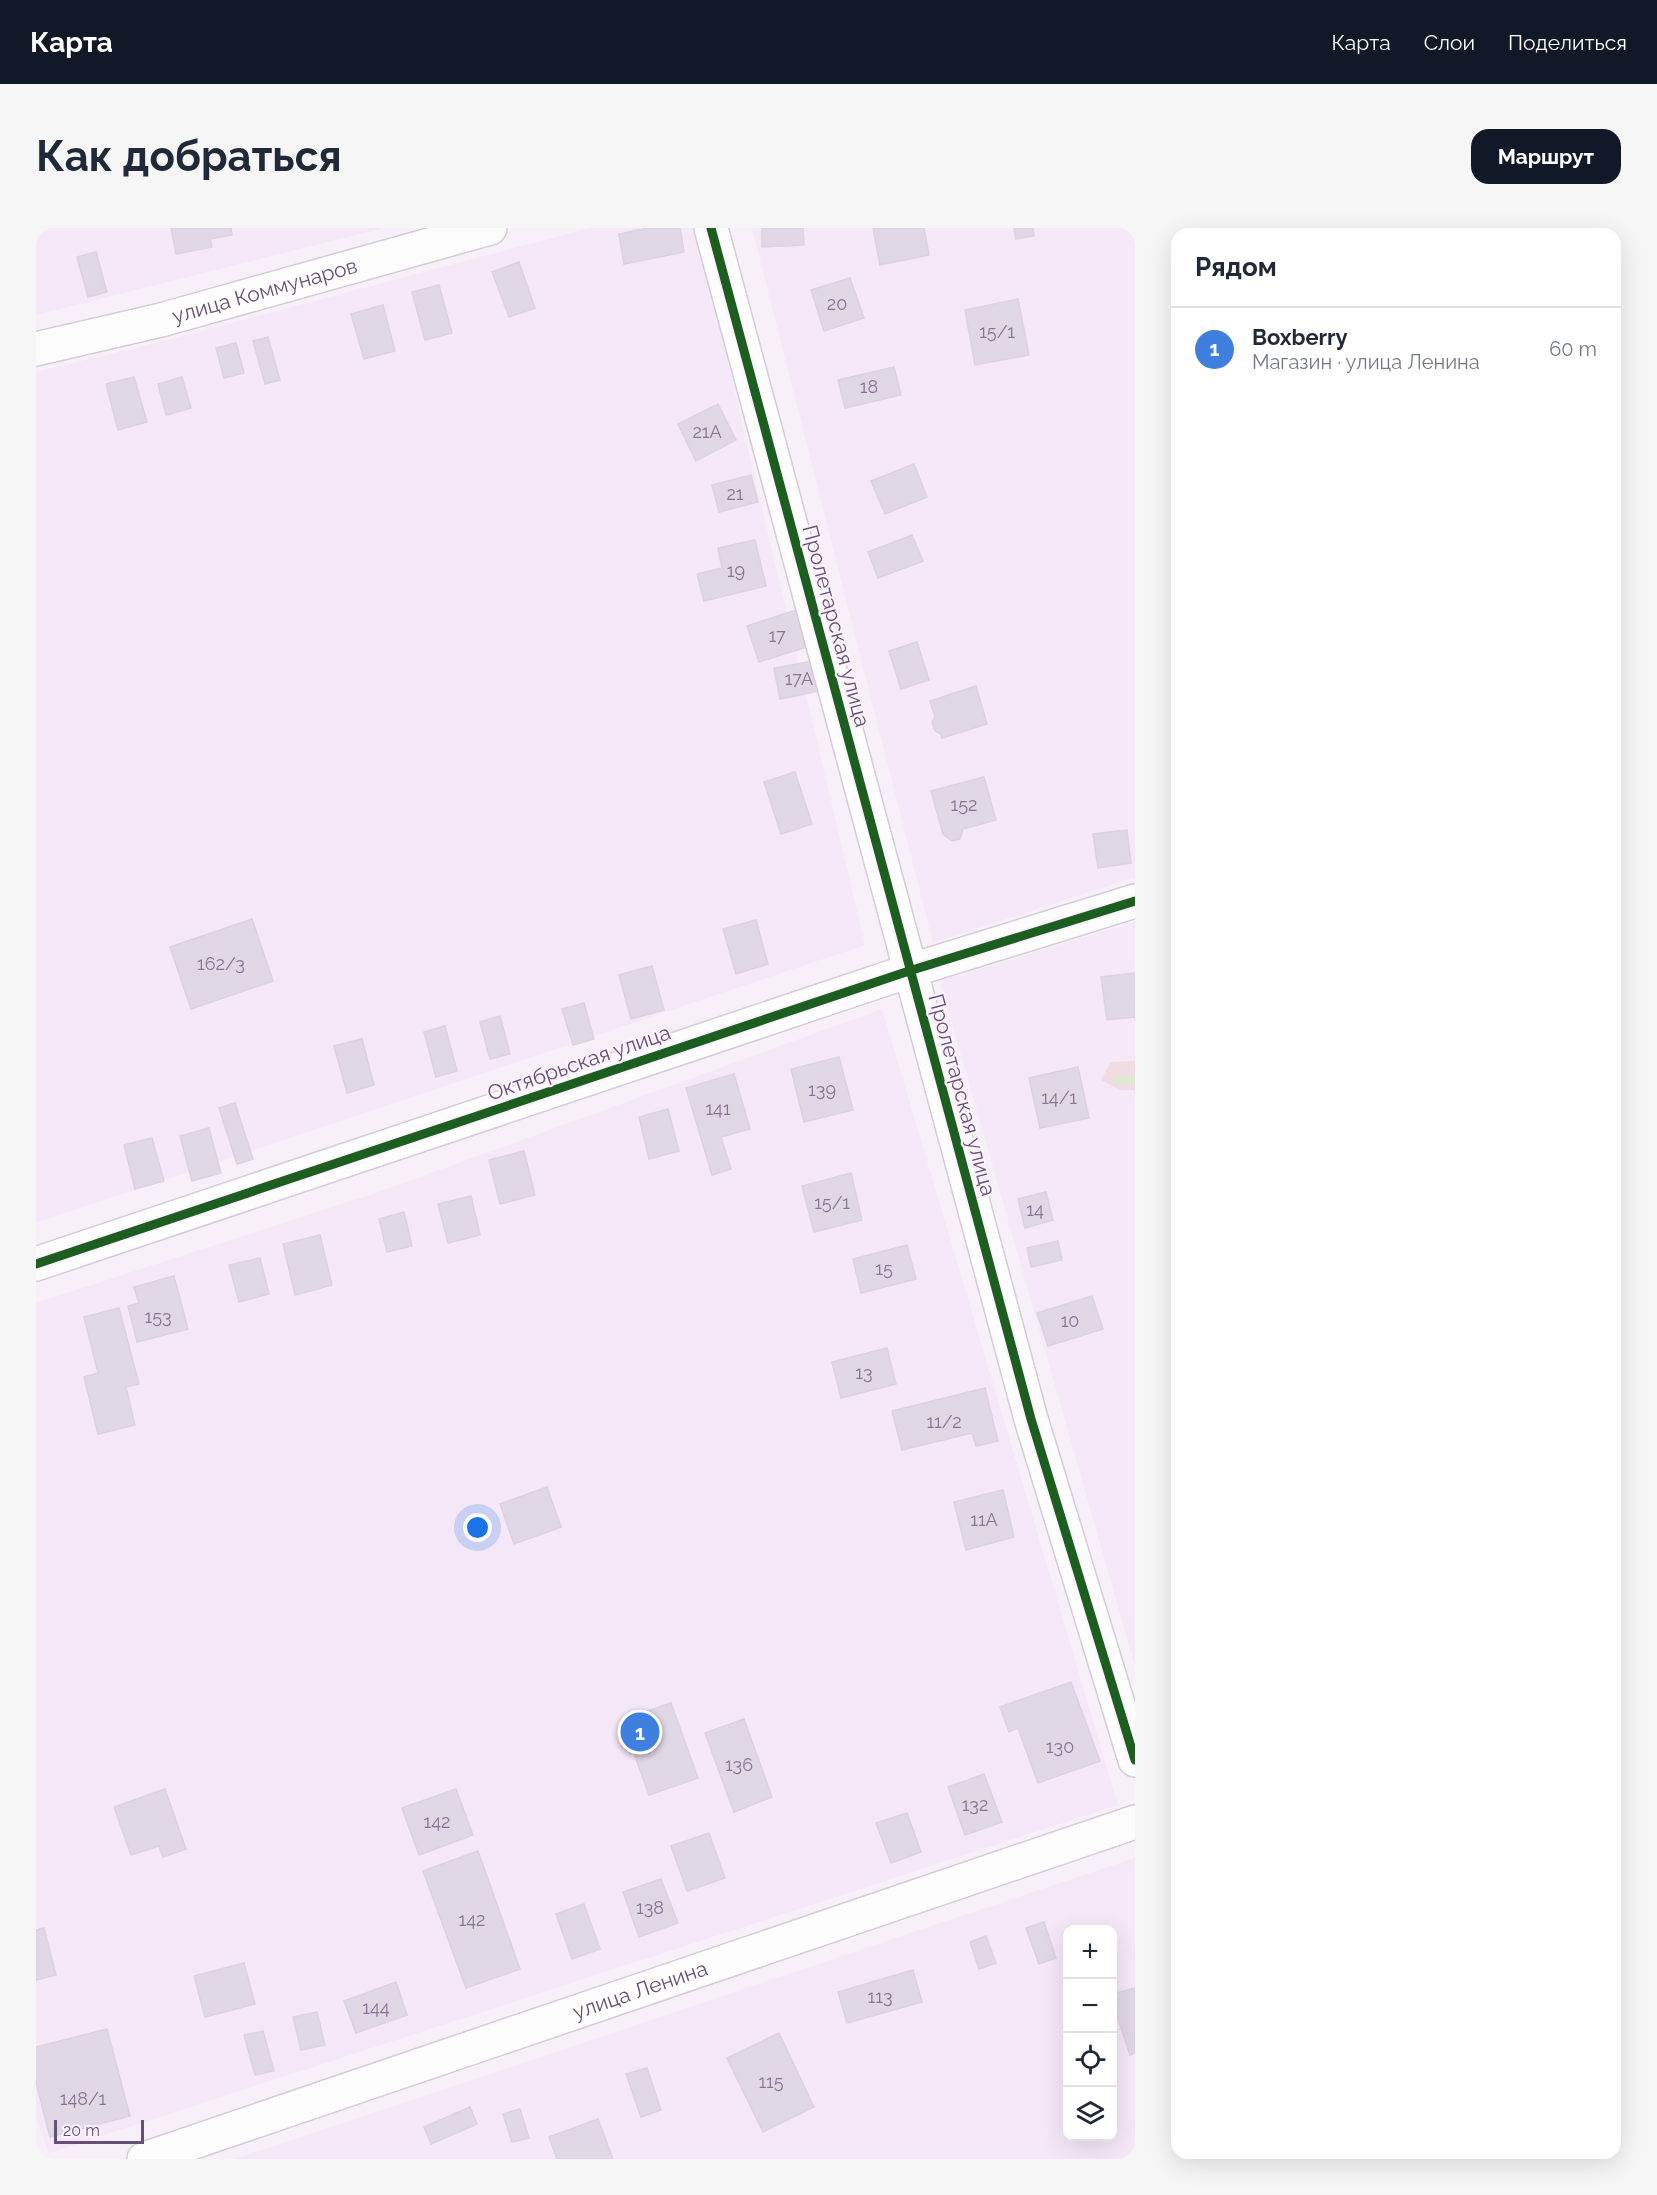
<!DOCTYPE html>
<html lang="ru">
<meta charset="utf-8">
<style>
:root{--surface:#fff;--page:#f6f6f7;--text:#1f2937;--muted:#747a83;--line:#e0e1e3;--accent:#111827}
body{margin:0;font-family:Raleway,sans-serif;background:var(--page);color:var(--text)}
.controls{position:absolute;right:18px;bottom:18px;display:grid;overflow:hidden;border-radius:12px;box-shadow:0 6px 24px #0002}
.controls button{width:54px;height:54px;display:grid;place-items:center;padding:0;border:0;border-bottom:2px solid var(--line);background:var(--surface);color:var(--text);font:30px sans-serif}
.scale{position:absolute;left:18px;bottom:15px;width:90px;box-sizing:border-box;padding-left:6px;border:3px solid #675077;border-top:0;font-size:16px;line-height:21px;white-space:nowrap;color:#675077;-webkit-text-stroke:4px #fdf3fe;paint-order:stroke}
.you{position:absolute;left:442px;top:1300px;width:21px;height:21px;margin:-15px;border:4px solid #fff;border-radius:50%;background:#1a73e8;box-shadow:0 0 0 9px #1a73e833}
.badge{display:grid;place-items:center;width:39px;height:39px;border-radius:50%;background:var(--accent);color:#fff;font-size:20px;font-weight:700}
.pin{position:absolute;translate:-50% -50%;border:3px solid #fff;box-shadow:0 2px 6px #0006}
.list{margin:0;padding:0;list-style:none}
h2{display:flex;justify-content:space-between;align-items:center;height:78px;margin:0;padding:0 24px;font-size:26px}
h2 small{font-size:20px;font-weight:400;color:var(--muted)}
.list li{display:grid;grid-template-columns:39px 1fr auto;gap:18px;align-items:center;box-sizing:border-box;height:84px;padding:0 24px;border-top:2px solid var(--line)}
.list b{display:block;font-size:22px;white-space:nowrap}
.list p{margin:0;font-size:20px;white-space:nowrap;color:var(--muted)}
.list em{font-size:20px;font-style:normal;color:var(--muted)}
.icon{flex:none;width:33px;height:33px;fill:none;stroke:currentColor;stroke-width:2;stroke-linecap:round;stroke-linejoin:round}
.map{position:relative;flex:none;width:1099px;height:1931px;overflow:hidden;border-radius:18px}
header{display:flex;align-items:center;gap:36px;box-sizing:border-box;height:84px;padding:0 30px;background:var(--accent);color:#fff}
header strong{font-size:28px}
nav{display:flex;gap:33px;margin-inline-start:auto;font-size:21px}
.intro{display:flex;align-items:center;justify-content:space-between;box-sizing:border-box;height:144px;padding:0 36px}
h1{margin:0;font-size:42px}
.button{padding:15px 27px;border-radius:18px;background:var(--accent);color:#fff;font-size:21px;font-weight:700}
main{display:flex;gap:36px;padding:0 36px}
aside{flex:1;background:var(--surface);border-radius:18px;box-shadow:0 6px 24px #0002}
.map>svg:first-child{display:block}
.residential{fill:#f5e8f8;fill-rule:evenodd}
.green{fill:#f0dce2}
.lines{fill:none;stroke-linecap:round;stroke-linejoin:round}
.stream{stroke:#e1e8d2;stroke-width:9}
.building{fill:#e1d8e5;stroke:#ddd2e1;stroke-width:1.5}
.minor-casing{stroke:#d4ccd8;stroke-width:36}
.minor{stroke:#fefdfe;stroke-width:33}
.cycleway-casing{stroke:#fdf3fe;stroke-width:13}
.cycleway{stroke:#1b5e20;stroke-width:9}
.labels{text-anchor:middle;stroke-width:4.5;stroke-linejoin:round;paint-order:stroke}
.number-label{font-size:18px;fill:#887494}
.street-label{font-size:21px;fill:#675077;stroke:#fdf3fe}
</style>
<header>
<strong>Карта</strong>
<nav><a>Карта</a><a>Слои</a><a>Поделиться</a></nav>
</header>
<div class="intro"><h1>Как добраться</h1><a class="button">Маршрут</a></div>
<main>
<div class="map">
<svg width="1099" height="1931" viewBox="0 0 1099 1931">
<rect width="100%" height="100%" fill="#f7f0f8"/>
<path class="residential" d="M0 0H348L0 87Z
M554 0H660L829 717 0 995V144L127 113Z
M716 0H1099V649L897 715Z
M1099 694V1438L904 753Z
M846 781 1082 1577 13 1925 0 1890V1075L337 966Z
M1099 1630V1931H199ZM1032 1702H1076V1908H1032Z"/>
<path class="green" d="M1099 833V862H1084L1065 852 1075 834Z"/>
<g class="lines">
<path class="stream" d="M1081 852 1099 853"/>
</g>
<path class="building" d="M135 0H195L196 7 174 11 176 19 140 26Z
M612 0H644L648 24 588 36 583 6Z
M726 0H767L768 17 726 19Z
M837 0H888L893 27 844 37Z
M978 0H997L998 8 980 11Z
M60 24 71 64 52 69 41 29Z
M483 34 499 80 473 89 456 44Z
M814 50 828 90 788 103 775 62Z
M403 57 416 105 389 112 376 64Z
M982 71 993 127 939 137 929 82Z
M347 77 359 123 328 131 315 86Z
M232 109 244 152 229 156 217 113Z
M200 115 208 145 188 150 180 120Z
M858 139 865 167 809 180 802 152Z
M98 149 111 194 82 202 70 156Z
M146 149 155 180 130 187 122 156Z
M682 176 700 212 660 233 642 196Z
M878 236 891 269 849 286 835 253Z
M715 247 722 274 683 284 676 257Z
M876 307 887 333 842 350 832 324Z
M719 312 730 358 668 373 661 346 686 340 682 320Z
M760 382 771 419 723 434 711 398Z
M881 414 893 452 865 461 853 423Z
M782 432 788 462 744 471 738 440Z
M940 458 951 496 906 510 905 506 899 503 896 494 899 489 894 473Z
M759 544 776 596 745 606 728 554Z
M948 549 960 592 927 601 924 611 916 613 907 606 895 563Z
M1091 602 1095 635 1062 640 1057 606Z
M216 691 237 753 155 781 134 719Z
M720 692 732 736 700 746 687 701Z
M616 738 628 782 595 791 583 747Z
M1098 745 1099 789 1071 792 1065 749Z
M548 775 558 811 537 817 526 781Z
M464 788 474 826 454 831 444 794Z
M409 798 421 843 400 849 388 804Z
M326 811 338 857 311 865 298 818Z
M803 829 817 882 768 894 755 841Z
M1042 839 1053 890 1004 900 993 850Z
M698 846 714 901 685 909 695 941 676 947 650 860Z
M199 875 217 931 201 936 183 880Z
M632 881 643 923 613 931 603 889Z
M173 900 185 945 156 953 144 908Z
M116 910 128 953 99 961 88 917Z
M488 923 499 967 464 976 453 932Z
M815 945 826 992 778 1004 766 958Z
M1010 964 1017 992 989 1000 982 971Z
M435 968 444 1007 412 1015 402 976Z
M368 984 376 1018 351 1024 343 991Z
M284 1007 296 1057 259 1067 247 1016Z
M1022 1013 1026 1032 995 1039 991 1020Z
M871 1017 880 1051 825 1065 817 1031Z
M224 1030 233 1066 203 1074 193 1037Z
M138 1048 152 1101 101 1114 92 1078 103 1075 98 1059Z
M1056 1068 1067 1101 1012 1118 1001 1085Z
M83 1080 103 1156 90 1159 99 1197 62 1206 48 1149 62 1145 48 1089Z
M851 1120 860 1156 805 1170 796 1134Z
M949 1160 962 1213 940 1218 936 1205 866 1222 856 1183Z
M511 1259 525 1299 478 1316 464 1276Z
M967 1262 978 1309 930 1322 918 1274Z
M1035 1454 1064 1533 1002 1555 982 1500 973 1504 964 1479Z
M635 1475 662 1550 613 1567 586 1492Z
M708 1491 736 1569 698 1584 669 1505Z
M948 1546 966 1594 929 1607 912 1559Z
M129 1561 150 1621 127 1629 123 1618 95 1627 78 1579Z
M420 1561 437 1607 383 1627 366 1580Z
M871 1585 885 1624 855 1635 840 1595Z
M673 1605 689 1650 651 1663 635 1618Z
M442 1623 484 1741 430 1760 387 1643Z
M625 1651 642 1695 603 1709 587 1664Z
M548 1676 564 1721 536 1731 520 1686Z
M1008 1694 1020 1730 1003 1736 990 1700Z
M8 1700 20 1747 0 1752V1702Z
M950 1708 960 1735 943 1741 934 1714Z
M208 1735 219 1776 169 1789 158 1748Z
M877 1742 886 1774 811 1795 802 1764Z
M360 1754 371 1787 320 1805 308 1773Z
M1099 1760V1825L1094 1827 1076 1773V1766Z
M281 1784 289 1817 265 1822 257 1789Z
M71 1801 94 1888 14 1909 0 1854V1819Z
M227 1803 238 1843 219 1847 208 1807Z
M743 1805 778 1879 727 1904 691 1830Z
M611 1840 625 1882 605 1889 590 1846Z
M434 1879 441 1896 395 1916 388 1899Z
M484 1881 493 1910 476 1914 467 1886Z
M562 1891 577 1931H521L513 1909Z"/>
<g class="lines">
<defs>
<g id="minor">
<path d="M675 0 995 1191 1099 1532"/>
<path id="s1" d="M0 121 125 92 454 0"/>
<path d="M0 1036 873 743 1099 673"/>
<path id="s2" d="M108 1931 1099 1594"/>
</g>
</defs>
<use href="#minor" class="minor-casing"/>
<use href="#minor" class="minor"/>
<defs>
<path id="cycleway" d="M675 0 995 1191 1099 1532
M0 1036 873 743 1099 673"/>
</defs>
<use href="#cycleway" class="cycleway-casing"/>
<use href="#cycleway" class="cycleway"/>
</g>
<g class="labels">
<g class="number-label">
<text x="801" y="82">20</text>
<text x="961" y="110">15/1</text>
<text x="833" y="165">18</text>
<text x="671" y="210">21А</text>
<text x="699" y="272">21</text>
<text x="700" y="349">19</text>
<text x="741" y="414">17</text>
<text x="763" y="457">17А</text>
<text x="928" y="583">152</text>
<text x="185" y="742">162/3</text>
<text x="786" y="868">139</text>
<text x="1023" y="876">14/1</text>
<text x="682" y="887">141</text>
<text x="796" y="981">15/1</text>
<text x="999" y="988">14</text>
<text x="848" y="1047">15</text>
<text x="122" y="1095">153</text>
<text x="1034" y="1099">10</text>
<text x="828" y="1151">13</text>
<text x="908" y="1200">11/2</text>
<text x="948" y="1298">11А</text>
<text x="1024" y="1525">130</text>
<text x="703" y="1543">136</text>
<text x="939" y="1583">132</text>
<text x="401" y="1600">142</text>
<text x="614" y="1686">138</text>
<text x="436" y="1698">142</text>
<text x="844" y="1775">113</text>
<text x="340" y="1786">144</text>
<text x="735" y="1860">115</text>
<text x="47" y="1877">148/1</text>
</g>
<g class="street-label">
<text dy="7" stroke="none"><textPath href="#s1" startOffset="236">улица Коммунаров</textPath></text>
<text transform="translate(800 398) rotate(75)" y="7">Пролетарская улица</text>
<text transform="translate(543 835) rotate(-19)" y="7">Октябрьская улица</text>
<text transform="translate(926 867) rotate(75)" y="7">Пролетарская улица</text>
<text dy="7" stroke="none"><textPath href="#s2" startOffset="524">улица Ленина</textPath></text>
</g>
</g>
</svg>
<div class="controls">
<button>+</button>
<button>−</button>
<button><svg class="icon" aria-label="locate" viewBox="0 0 24 24"><circle cx="12" cy="12" r="6"/><path d="M12 2v4M12 18v4M2 12h4M18 12h4"/></svg></button>
<button><svg class="icon" aria-label="layers" viewBox="0 0 24 24"><path d="M12 4l9 5-9 5-9-5zM3 14l9 5 9-5"/></svg></button>
</div>
<div class="scale">20 m</div>
<div class="you"></div>
<div class="pin badge" style="left:604px;top:1504px;background:#3f7fe0">1</div>
</div>
<aside>
<h2>Рядом<small></small></h2>
<ul class="list">
<li><span class="badge" style="background:#3f7fe0">1</span><div><b>Boxberry</b><p>Магазин · улица Ленина</p></div><em>60 m</em></li>
</ul>
</aside>
</main>
